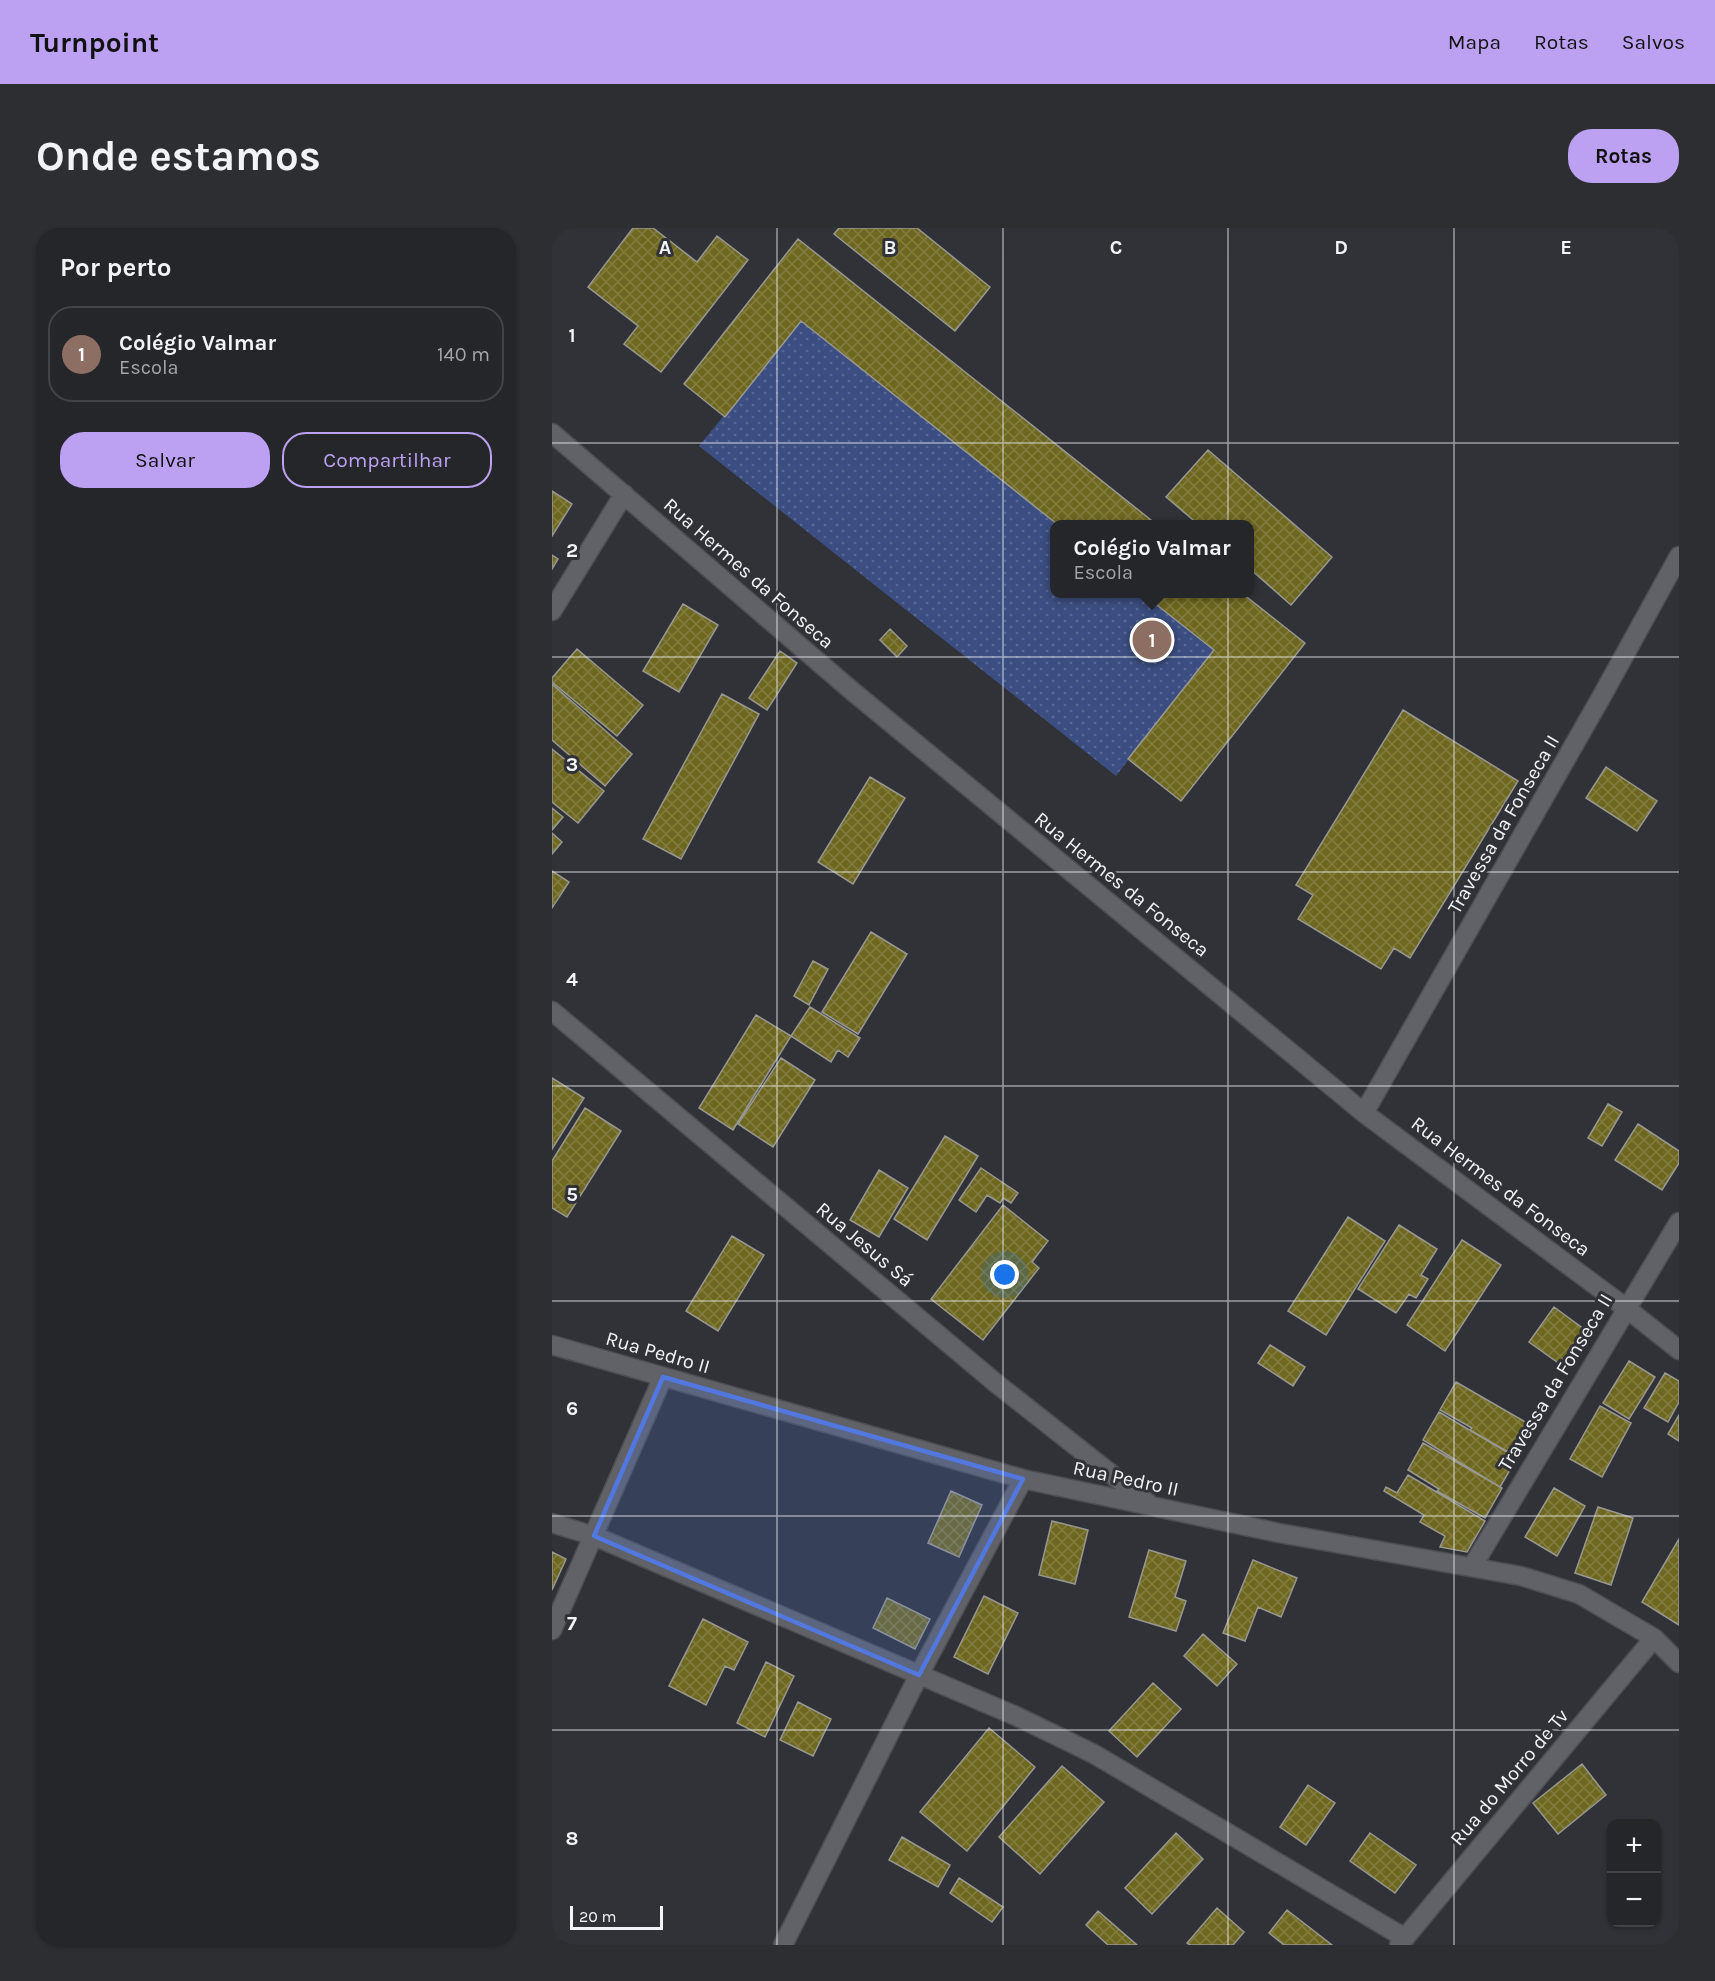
<!DOCTYPE html>
<html lang="pt">
<meta charset="utf-8">
<style>
:root{--surface:#242629;--page:#2c2e31;--text:#f1f3f6;--muted:#a3a5a8;--line:#414346;--accent:#bca0f2}
body{margin:0;font-family:Karla,sans-serif;background:var(--page);color:var(--text)}
.controls{position:absolute;right:18px;bottom:18px;display:grid;overflow:hidden;border-radius:12px;box-shadow:0 2px 4px #0004}
.controls button{width:54px;height:54px;display:grid;place-items:center;padding:0;border:0;border-bottom:2px solid var(--line);background:var(--surface);color:var(--text);font:30px sans-serif}
.scale{position:absolute;left:18px;bottom:15px;width:93px;box-sizing:border-box;padding-left:6px;border:3px solid #f3f4f7;border-top:0;font-size:16px;line-height:21px;white-space:nowrap;color:#f3f4f7;-webkit-text-stroke:4px #303237;paint-order:stroke}
.you{position:absolute;left:453px;top:1047px;width:21px;height:21px;margin:-15px;border:4px solid #fff;border-radius:50%;background:#1a73e8;box-shadow:0 0 0 9px #1a73e833}
.badge{display:grid;place-items:center;width:39px;height:39px;border-radius:50%;background:var(--accent);color:#fff;font-size:20px;font-weight:700}
.pin{position:absolute;translate:-50% -50%;border:3px solid #fff;box-shadow:0 2px 6px #0006}
.popup{position:absolute;left:498px;top:292px;width:204px;height:78px;box-sizing:border-box;display:grid;place-content:center;border-radius:12px;background:var(--surface);filter:drop-shadow(0 2px 4px #0005);font-size:20px;white-space:nowrap;color:var(--muted)}
.popup b{font-size:22px;color:var(--text)}
.popup::after{content:'';position:absolute;left:50%;top:100%;margin-left:-12px;border:12px solid transparent;border-top-color:var(--surface)}
.list{margin:0;padding:0;list-style:none}
h2{display:flex;justify-content:space-between;align-items:center;height:78px;margin:0;padding:0 24px;font-size:26px}
h2 small{font-size:20px;font-weight:400;color:var(--muted)}
.list li{display:grid;grid-template-columns:39px 1fr auto;gap:18px;align-items:center;box-sizing:border-box;height:96px;margin:0 12px 12px;padding:0 12px;border:2px solid var(--line);border-radius:24px}
.list b{display:block;font-size:22px;white-space:nowrap}
.list p{margin:0;font-size:20px;white-space:nowrap;color:var(--muted)}
.list em{font-size:20px;font-style:normal;color:var(--muted)}
.actions{display:flex;gap:12px;padding:18px 24px}
.actions a{flex:1;padding:14px 0;border:2px solid var(--accent);border-radius:24px;text-align:center;font-size:21px;color:var(--accent)}
.actions .main{background:var(--accent);color:#111}
.map{position:relative;flex:none;width:1127px;height:1717px;overflow:hidden;border-radius:24px}
header{display:flex;align-items:center;gap:36px;box-sizing:border-box;height:84px;padding:0 30px;background:var(--accent);color:#111}
header strong{font-size:28px}
nav{display:flex;gap:33px;margin-inline-start:auto;font-size:21px}
.intro{display:flex;align-items:center;justify-content:space-between;box-sizing:border-box;height:144px;padding:0 36px}
h1{margin:0;font-size:42px}
.button{padding:15px 27px;border-radius:24px;background:var(--accent);color:#111;font-size:21px;font-weight:700}
main{display:flex;gap:36px;padding:0 36px}
aside{flex:1;background:var(--surface);border-radius:24px;box-shadow:0 2px 4px #0004}
.map>svg:first-child{display:block}
.park{fill:url(#park-dots)}
.building{fill:url(#building-cross-hatch);stroke:#989892;stroke-width:1.5}
.lines{fill:none;stroke-linecap:round;stroke-linejoin:round}
.minor-casing{stroke:#4d4e53;stroke-width:21}
.minor{stroke:#606268;stroke-width:18}
.marked{fill:#5278e0;fill-opacity:0.2;stroke:#5278e0;stroke-width:4.5;stroke-linejoin:round}
.grid{fill:none;stroke:#f3f4f7;stroke-width:1.5;stroke-opacity:0.55}
.labels{text-anchor:middle;stroke-width:6;stroke-linejoin:round;paint-order:stroke}
.street-label{font-size:20px;fill:#f3f4f7;stroke:#303237}
.grid-label{font-size:20px;text-anchor:middle;font-weight:bold;fill:#f3f4f7;stroke:#303237;stroke-width:6;stroke-linejoin:round;paint-order:stroke}
</style>
<header>
<strong>Turnpoint</strong>
<nav><a>Mapa</a><a>Rotas</a><a>Salvos</a></nav>
</header>
<div class="intro"><h1>Onde estamos</h1><a class="button">Rotas</a></div>
<main>
<aside>
<h2>Por perto<small></small></h2>
<ul class="list">
<li><span class="badge" style="background:#8d6e63">1</span><div><b>Colégio Valmar</b><p>Escola</p></div><em>140 m</em></li>
</ul>
<div class="actions"><a class="main">Salvar</a><a>Compartilhar</a></div>
</aside>
<div class="map">
<svg width="1127" height="1717" viewBox="0 0 1127 1717">
<defs>
<pattern id="park-dots" width="8" height="8" patternUnits="userSpaceOnUse" patternTransform="scale(1.5)"><rect width="8" height="8" fill="#3c4e81"/><path d="M2 2h.1M6 6h.1" fill="none" stroke="#596894" stroke-width="1.8" stroke-linecap="round"/></pattern>
<pattern id="building-cross-hatch" width="8" height="8" patternUnits="userSpaceOnUse" patternTransform="scale(1.5)"><rect width="8" height="8" fill="#6e671f"/><path d="M0 0l8 8M0 8l8-8" fill="none" stroke="#837d40"/></pattern>
</defs>
<rect width="100%" height="100%" fill="#303237"/>
<path class="park" d="M249 93 505 296H502V366H591L662 422 564 548 147 218Z"/>
<path class="building" d="M81 0H101L145 34 165 8 196 32 109 144 72 116 86 98 36 59Z
M287 0H365L438 59 403 103 282 6Z
M246 11 604 296H505L249 93 173 189 132 156Z
M656 222 780 329 739 377 698 341V296H646L614 269Z
M0 263 20 276 0 308Z
M0 327 6 331 0 341Z
M591 366H691L753 415 629 573 576 531 662 422Z
M131 376 166 397 127 464 91 443Z
M338 401 355 418 345 429 328 412Z
M25 421 91 477 65 508 0 454V450Z
M228 423 245 435 215 482 197 470Z
M0 456 80 526 53 558 0 512Z
M170 466 207 486 129 631 91 611Z
M851 482 966 553 858 730 842 720 829 741 746 691 761 667 744 657Z
M0 521 52 563 26 595 0 574Z
M1054 539 1105 573 1085 603 1034 570Z
M318 549 353 570 301 656 266 634Z
M0 580 11 589 0 602Z
M0 605 10 614 0 626Z
M0 643 17 654 0 680Z
M319 704 355 726 306 806 270 784Z
M261 733 276 741 257 777 242 768Z
M258 779 308 810 296 829 286 822 279 834 239 808Z
M204 787 239 808 181 902 147 880Z
M229 830 263 852 221 919 186 896Z
M0 850 32 870 0 921Z
M1056 876 1070 884 1050 918 1036 910Z
M33 880 69 903 15 989 0 980V933Z
M1086 896 1127 923V935L1110 962 1063 932Z
M393 908 426 928 375 1012 342 991Z
M429 940 466 965 459 975 451 970 448 975 435 967 424 984 407 972Z
M327 942 356 960 327 1009 298 992Z
M451 977 496 1013 480 1034 487 1040 431 1112 379 1071Z
M796 989 833 1013 774 1107 736 1083Z
M847 997 885 1021 869 1047 876 1051 864 1070 857 1066 844 1085 806 1061Z
M180 1008 212 1027 166 1103 134 1083Z
M910 1012 949 1037 893 1123 855 1097Z
M1002 1079 1036 1104 1012 1139 977 1114Z
M718 1117 753 1139 741 1158 706 1135Z
M1077 1133 1103 1149 1077 1191 1051 1175Z
M1113 1145 1127 1153V1174L1116 1194 1092 1180Z
M904 1154 982 1199 965 1229 918 1202 920 1200 888 1182Z
M1048 1178 1079 1195 1050 1249 1018 1231Z
M887 1184 965 1230 948 1259 871 1212Z
M1127 1187V1213L1116 1206Z
M871 1215 950 1260 933 1290 885 1263 887 1261 856 1242Z
M856 1247 933 1293 915 1324 888 1319 893 1308 868 1294 872 1287 832 1263 834 1259 845 1265Z
M1002 1260 1033 1278 1005 1328 973 1309Z
M399 1263 430 1277 407 1329 376 1315Z
M1046 1279 1081 1290 1059 1357 1023 1345Z
M500 1293 536 1302 523 1356 487 1347Z
M1127 1311V1397L1090 1374Z
M597 1322 634 1333 623 1369 634 1373 624 1403 577 1389Z
M0 1324 14 1331 0 1362Z
M701 1332 745 1350 729 1389 706 1379 693 1413 671 1405Z
M432 1368 466 1385 436 1446 402 1429Z
M335 1370 378 1391 363 1421 321 1400Z
M151 1391 196 1414 182 1442 173 1438 154 1477 117 1458Z
M651 1406 685 1436 665 1458 632 1428Z
M214 1434 242 1448 213 1509 185 1495Z
M601 1455 629 1481 585 1529 557 1503Z
M246 1474 279 1491 261 1528 228 1512Z
M437 1500 483 1539 415 1623 368 1584Z
M1030 1536 1054 1567 1006 1606 981 1575Z
M510 1538 552 1574 488 1646 447 1609Z
M756 1557 783 1575 754 1617 728 1599Z
M624 1605 651 1631 600 1686 573 1660Z
M818 1605 864 1637 843 1665 798 1633Z
M350 1609 398 1637 386 1659 337 1632Z
M407 1650 451 1679 440 1694 398 1665Z
M665 1680 692 1704 681 1717H638L635 1715Z
M735 1682 780 1717H732L717 1705Z
M546 1683 585 1717H556L534 1697Z"/>
<g class="lines">
<defs>
<path id="minor" d="M0 205 299 462 812 885 1074 1080 1127 1122
M0 383 72 266
M0 783 445 1156 596 1275
M812 885 1051 466 1127 328
M0 1117 471 1251 727 1305 969 1348 1027 1366 1102 1410 1127 1435
M0 1295 42 1308 464 1488 542 1526 853 1710
M920 1339 1127 994
M0 1402 111 1149
M231 1717 367 1447 471 1251
M847 1717 1102 1410"/>
</defs>
<use href="#minor" class="minor-casing"/>
<use href="#minor" class="minor"/>
</g>
<path class="marked" d="M111 1149 471 1251 367 1447 42 1308Z"/>
<path class="grid" d="M225 0V1717M451 0V1717M676 0V1717M902 0V1717M0 215H1127M0 429H1127M0 644H1127M0 858H1127M0 1073H1127M0 1288H1127M0 1502H1127"/>
<g class="labels">
<g class="street-label">
<text transform="translate(197 345) rotate(41)" y="7">Rua Hermes da Fonseca</text>
<text transform="translate(951 596) rotate(-60)" y="7">Travessa da Fonseca II</text>
<text transform="translate(570 656) rotate(39)" y="7">Rua Hermes da Fonseca</text>
<text transform="translate(949 958) rotate(37)" y="7">Rua Hermes da Fonseca</text>
<text transform="translate(313 1016) rotate(40)" y="7">Rua Jesus Sá</text>
<text transform="translate(106 1124) rotate(16)" y="7">Rua Pedro II</text>
<text transform="translate(1003 1154) rotate(-59)" y="7">Travessa da Fonseca II</text>
<text transform="translate(574 1250) rotate(12)" y="7">Rua Pedro II</text>
<text transform="translate(957 1549) rotate(-50)" y="7">Rua do Morro de Tv</text>
</g>
</g>
<g class="grid-label">
<text x="113" y="26">A</text>
<text x="338" y="26">B</text>
<text x="564" y="26">C</text>
<text x="789" y="26">D</text>
<text x="1014" y="26">E</text>
<text x="20" y="114">1</text>
<text x="20" y="329">2</text>
<text x="20" y="543">3</text>
<text x="20" y="758">4</text>
<text x="20" y="973">5</text>
<text x="20" y="1187">6</text>
<text x="20" y="1402">7</text>
<text x="20" y="1617">8</text>
</g>
</svg>
<div class="controls">
<button>+</button>
<button>−</button>
</div>
<div class="scale">20 m</div>
<div class="you"></div>
<div class="pin badge" style="left:600px;top:412px;background:#8d6e63">1</div>
<div class="popup"><b>Colégio Valmar</b>Escola</div>
</div>
</main>
